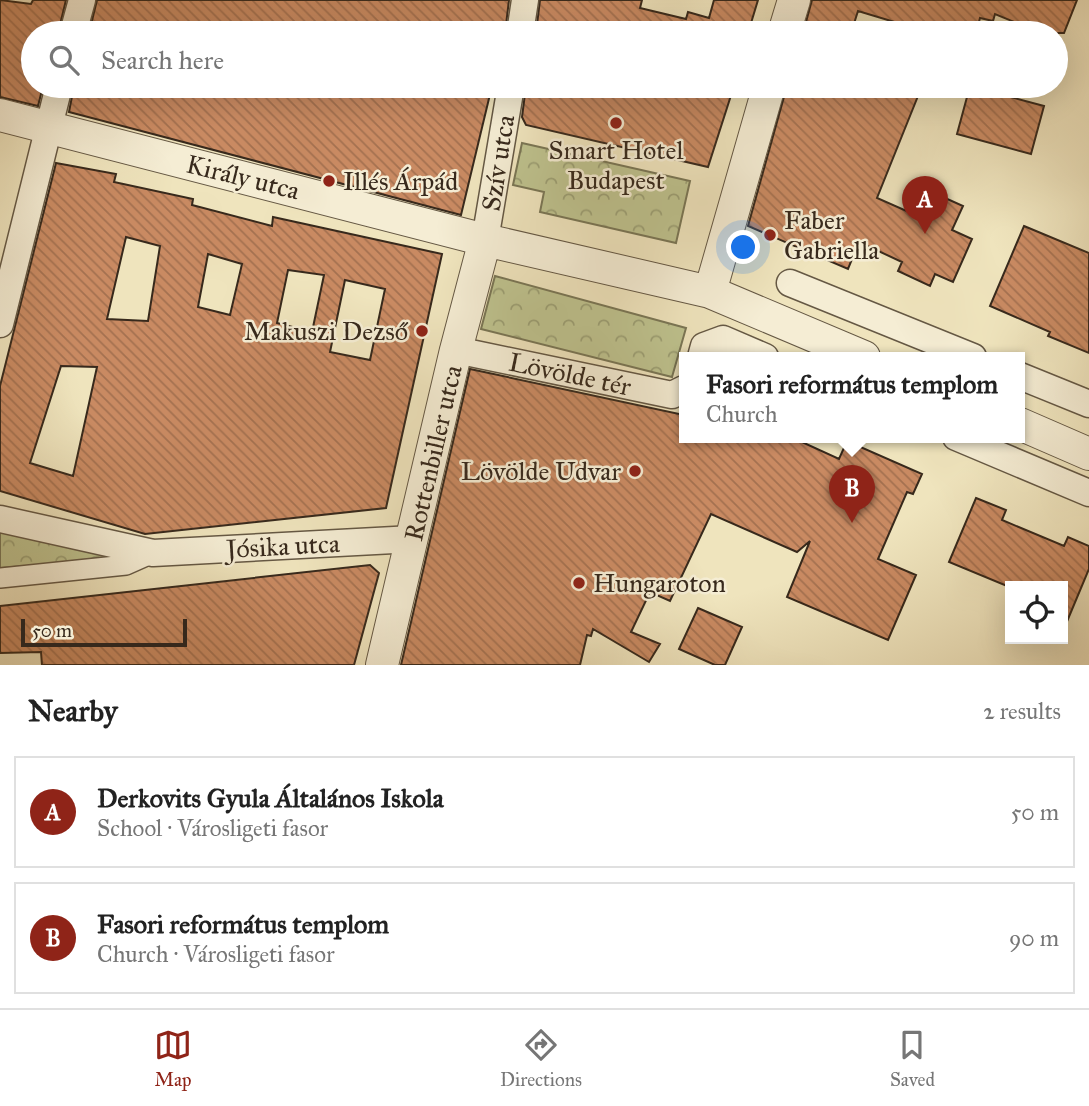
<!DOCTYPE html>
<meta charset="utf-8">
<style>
:root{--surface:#fff;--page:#f2f2f2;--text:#222;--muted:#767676;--line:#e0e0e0;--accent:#8f2418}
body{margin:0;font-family:"IM FELL Great Primer",serif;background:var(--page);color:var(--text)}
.controls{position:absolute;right:21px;bottom:21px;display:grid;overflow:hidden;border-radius:0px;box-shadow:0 7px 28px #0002}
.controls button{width:63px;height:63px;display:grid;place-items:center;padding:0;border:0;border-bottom:2px solid var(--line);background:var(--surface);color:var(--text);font:35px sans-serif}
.scale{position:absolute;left:21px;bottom:18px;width:166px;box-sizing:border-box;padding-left:7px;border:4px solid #37291c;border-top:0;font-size:19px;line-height:24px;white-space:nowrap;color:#37291c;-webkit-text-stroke:5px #f5edd4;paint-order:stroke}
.you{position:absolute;left:744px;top:248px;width:24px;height:24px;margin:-18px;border:5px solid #fff;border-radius:50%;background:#1a73e8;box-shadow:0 0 0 10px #1a73e833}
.badge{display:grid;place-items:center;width:46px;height:46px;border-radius:50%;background:var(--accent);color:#fff;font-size:23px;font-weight:700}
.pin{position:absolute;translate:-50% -58px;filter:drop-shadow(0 2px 4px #0008)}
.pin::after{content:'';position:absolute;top:37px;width:24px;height:21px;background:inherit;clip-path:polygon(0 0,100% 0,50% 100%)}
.popup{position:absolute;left:679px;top:352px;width:346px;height:91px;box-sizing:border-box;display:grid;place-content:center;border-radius:0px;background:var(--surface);filter:drop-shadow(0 2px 5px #0005);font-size:23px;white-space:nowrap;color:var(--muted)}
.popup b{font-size:26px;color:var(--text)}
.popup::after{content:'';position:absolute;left:50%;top:100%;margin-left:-14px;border:14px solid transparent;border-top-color:var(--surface)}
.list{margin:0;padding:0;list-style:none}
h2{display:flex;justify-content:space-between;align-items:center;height:91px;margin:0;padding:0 28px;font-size:30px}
h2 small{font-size:23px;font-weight:400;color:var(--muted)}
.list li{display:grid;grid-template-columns:46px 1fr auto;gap:21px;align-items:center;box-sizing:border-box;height:112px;margin:0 14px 14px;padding:0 14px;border:2px solid var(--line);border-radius:0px}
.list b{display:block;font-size:26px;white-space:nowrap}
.list p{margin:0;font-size:23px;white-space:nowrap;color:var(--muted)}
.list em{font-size:23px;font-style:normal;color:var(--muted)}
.icon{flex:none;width:38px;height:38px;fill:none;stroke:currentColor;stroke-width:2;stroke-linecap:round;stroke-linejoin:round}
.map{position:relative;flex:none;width:1089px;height:665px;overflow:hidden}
.search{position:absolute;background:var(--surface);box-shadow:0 7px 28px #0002;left:21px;right:21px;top:21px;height:77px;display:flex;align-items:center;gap:18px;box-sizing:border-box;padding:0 24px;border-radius:38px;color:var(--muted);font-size:26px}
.sheet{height:343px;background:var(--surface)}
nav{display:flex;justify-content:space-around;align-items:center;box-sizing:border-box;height:98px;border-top:2px solid var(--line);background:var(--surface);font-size:19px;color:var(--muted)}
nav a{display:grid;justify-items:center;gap:4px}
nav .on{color:var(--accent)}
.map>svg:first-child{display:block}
.park{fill:url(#park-crowns);stroke:#7a7655;stroke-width:2}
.building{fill:url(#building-back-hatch);stroke:#37291c;stroke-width:2;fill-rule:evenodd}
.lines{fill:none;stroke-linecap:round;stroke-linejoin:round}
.pedestrian-casing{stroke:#655844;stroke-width:22}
.minor-casing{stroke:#655844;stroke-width:29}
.tertiary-casing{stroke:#655844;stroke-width:34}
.pedestrian{stroke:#f5edd4;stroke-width:19}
.minor{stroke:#f5edd4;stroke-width:26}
.tertiary{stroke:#f5edd4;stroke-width:32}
.poi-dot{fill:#8f2418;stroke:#f5edd4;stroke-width:2.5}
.labels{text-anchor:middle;stroke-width:5;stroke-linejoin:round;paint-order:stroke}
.poi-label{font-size:26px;fill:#37291c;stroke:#f5edd4;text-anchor:start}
.street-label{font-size:26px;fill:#37291c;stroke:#f5edd4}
</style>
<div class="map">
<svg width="1089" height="665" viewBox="0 0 1089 665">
<defs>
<pattern id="park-crowns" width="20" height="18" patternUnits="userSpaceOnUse" patternTransform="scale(1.75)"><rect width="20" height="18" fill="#bec28e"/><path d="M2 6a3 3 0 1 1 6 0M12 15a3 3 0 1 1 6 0" fill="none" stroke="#9b9e73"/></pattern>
<pattern id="building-back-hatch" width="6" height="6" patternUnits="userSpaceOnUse" patternTransform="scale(1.75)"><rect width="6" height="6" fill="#c98a62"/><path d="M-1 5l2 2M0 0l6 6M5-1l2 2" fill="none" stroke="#a47150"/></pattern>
</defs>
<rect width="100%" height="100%" fill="#efe4bd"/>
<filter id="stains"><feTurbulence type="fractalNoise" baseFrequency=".00286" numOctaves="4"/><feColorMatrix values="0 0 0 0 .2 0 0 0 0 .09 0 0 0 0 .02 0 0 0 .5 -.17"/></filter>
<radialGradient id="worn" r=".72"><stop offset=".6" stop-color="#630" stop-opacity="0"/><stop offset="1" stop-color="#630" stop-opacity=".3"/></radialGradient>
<path class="park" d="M522 143 690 181 676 243 540 212 544 192 513 185Z
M495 276 686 328 672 377 481 329Z
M0 521 123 558 0 568Z"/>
<path class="building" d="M0 0 31 4 33 0H66L58 33H33V86H43L38 106 0 97Z
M97 0H509L505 33H89Z
M540 0H642L640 8 686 19 688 12 709 18 714 0H758L748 33H536Z
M812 0H1077L1064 33H1041L995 14 993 21 980 18 976 33H931L858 11 851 33H803Z
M74 86H254L287 95 289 86H492L461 215 69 112Z
M526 86H575L601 91 602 86H734L708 167 526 125 522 117Z
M787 86H922L877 198 920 217 932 192 963 206 952 230 972 239 953 282 935 274 930 286 898 271 902 262 859 242 848 269 748 226Z
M970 86 1044 106 1031 154 957 134Z
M56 163 116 174 114 182 193 199 192 205 272 226 273 217 442 254 386 508 145 534 0 491V386ZM126 237 160 246 148 321 107 319ZM208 254 242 264 230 315 198 307ZM288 270 324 275 312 332 277 323ZM345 280 385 289 370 360 330 352ZM61 366 97 367 73 476 30 463Z
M1024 226 1089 253V353L1048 336 1050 332 990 306Z
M470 369 684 415V437H791L839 459 847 441 922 474 913 494 907 492 878 559 916 575 888 640 787 597 810 541 797 552 711 514 670 601 650 592 631 632 660 644 649 662 593 629 591 636 587 635 580 665H401Z
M976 498 1006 510 1002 520 1064 546 1068 537 1089 546V569L1063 631V586H1007L949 562Z
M370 565 379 573 354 665H42L41 652 0 653V606Z
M698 608 742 627 725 665H715L679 649Z"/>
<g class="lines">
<defs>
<path id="pedestrian" d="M0 578 126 565 153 553"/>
<path id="minor" d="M73 33 82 0
M520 33 525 0
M485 240 511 86
M790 283 973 357
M0 324 59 86
M456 350 672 395 684 389
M701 357 704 346 723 339 765 357
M1020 376 1089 404
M956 437 1089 493
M0 519 153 553 413 539"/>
<path id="tertiary" d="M784 33 794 0
M0 115 485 240 710 292 864 357
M710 292 769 86
M1020 424 1089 454
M382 665 456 350 485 240"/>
</defs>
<use href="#pedestrian" class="pedestrian-casing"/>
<use href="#minor" class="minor-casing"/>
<use href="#tertiary" class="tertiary-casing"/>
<use href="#pedestrian" class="pedestrian"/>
<use href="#minor" class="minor"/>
<use href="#tertiary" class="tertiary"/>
</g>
<g class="poi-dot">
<circle cx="616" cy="123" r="7"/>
<circle cx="329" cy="181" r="7"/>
<circle cx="770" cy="235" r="7"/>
<circle cx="422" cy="331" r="7"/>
<circle cx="635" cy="471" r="7"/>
<circle cx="579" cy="583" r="7"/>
</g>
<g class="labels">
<g class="poi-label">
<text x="616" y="159" text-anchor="middle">Smart Hotel<tspan x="616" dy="30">Budapest</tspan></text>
<text x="343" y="190">Illés Árpád</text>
<text x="784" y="229">Faber<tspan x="784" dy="30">Gabriella</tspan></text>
<text x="408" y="340" text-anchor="end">Makuszi Dezső</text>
<text x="621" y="480" text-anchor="end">Lövölde Udvar</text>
<text x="593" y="592">Hungaroton</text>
</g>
<g class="street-label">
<text transform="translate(498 163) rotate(-81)" y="9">Szív utca</text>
<text transform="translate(243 177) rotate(14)" y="9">Király utca</text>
<text transform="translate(570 374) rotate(12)" y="9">Lövölde tér</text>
<text transform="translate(433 453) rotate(-77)" y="9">Rottenbiller utca</text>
<text transform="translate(283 546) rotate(-3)" y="9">Jósika utca</text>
</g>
</g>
<rect width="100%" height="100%" filter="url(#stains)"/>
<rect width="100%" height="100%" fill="url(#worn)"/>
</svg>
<div class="controls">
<button><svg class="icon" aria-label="locate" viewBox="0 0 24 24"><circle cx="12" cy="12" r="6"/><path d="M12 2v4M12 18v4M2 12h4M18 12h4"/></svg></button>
</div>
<div class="scale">50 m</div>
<div class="you"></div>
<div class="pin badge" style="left:925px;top:234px">A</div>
<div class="pin badge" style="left:852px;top:523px">B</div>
<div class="popup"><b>Fasori református templom</b>Church</div>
<div class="search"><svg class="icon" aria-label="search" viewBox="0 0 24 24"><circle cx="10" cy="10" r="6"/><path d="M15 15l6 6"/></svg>Search here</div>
</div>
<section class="sheet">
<h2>Nearby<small>2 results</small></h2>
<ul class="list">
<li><span class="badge">A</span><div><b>Derkovits Gyula Általános Iskola</b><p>School · Városligeti fasor</p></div><em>50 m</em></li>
<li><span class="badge">B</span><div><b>Fasori református templom</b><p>Church · Városligeti fasor</p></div><em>90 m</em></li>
</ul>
</section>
<nav>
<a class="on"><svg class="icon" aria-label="map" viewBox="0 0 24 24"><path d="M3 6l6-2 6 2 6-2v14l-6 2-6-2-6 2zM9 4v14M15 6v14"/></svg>Map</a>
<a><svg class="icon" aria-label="directions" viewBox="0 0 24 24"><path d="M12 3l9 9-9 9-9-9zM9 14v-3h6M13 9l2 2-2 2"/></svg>Directions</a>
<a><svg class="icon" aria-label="saved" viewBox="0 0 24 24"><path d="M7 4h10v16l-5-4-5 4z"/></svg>Saved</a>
</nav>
